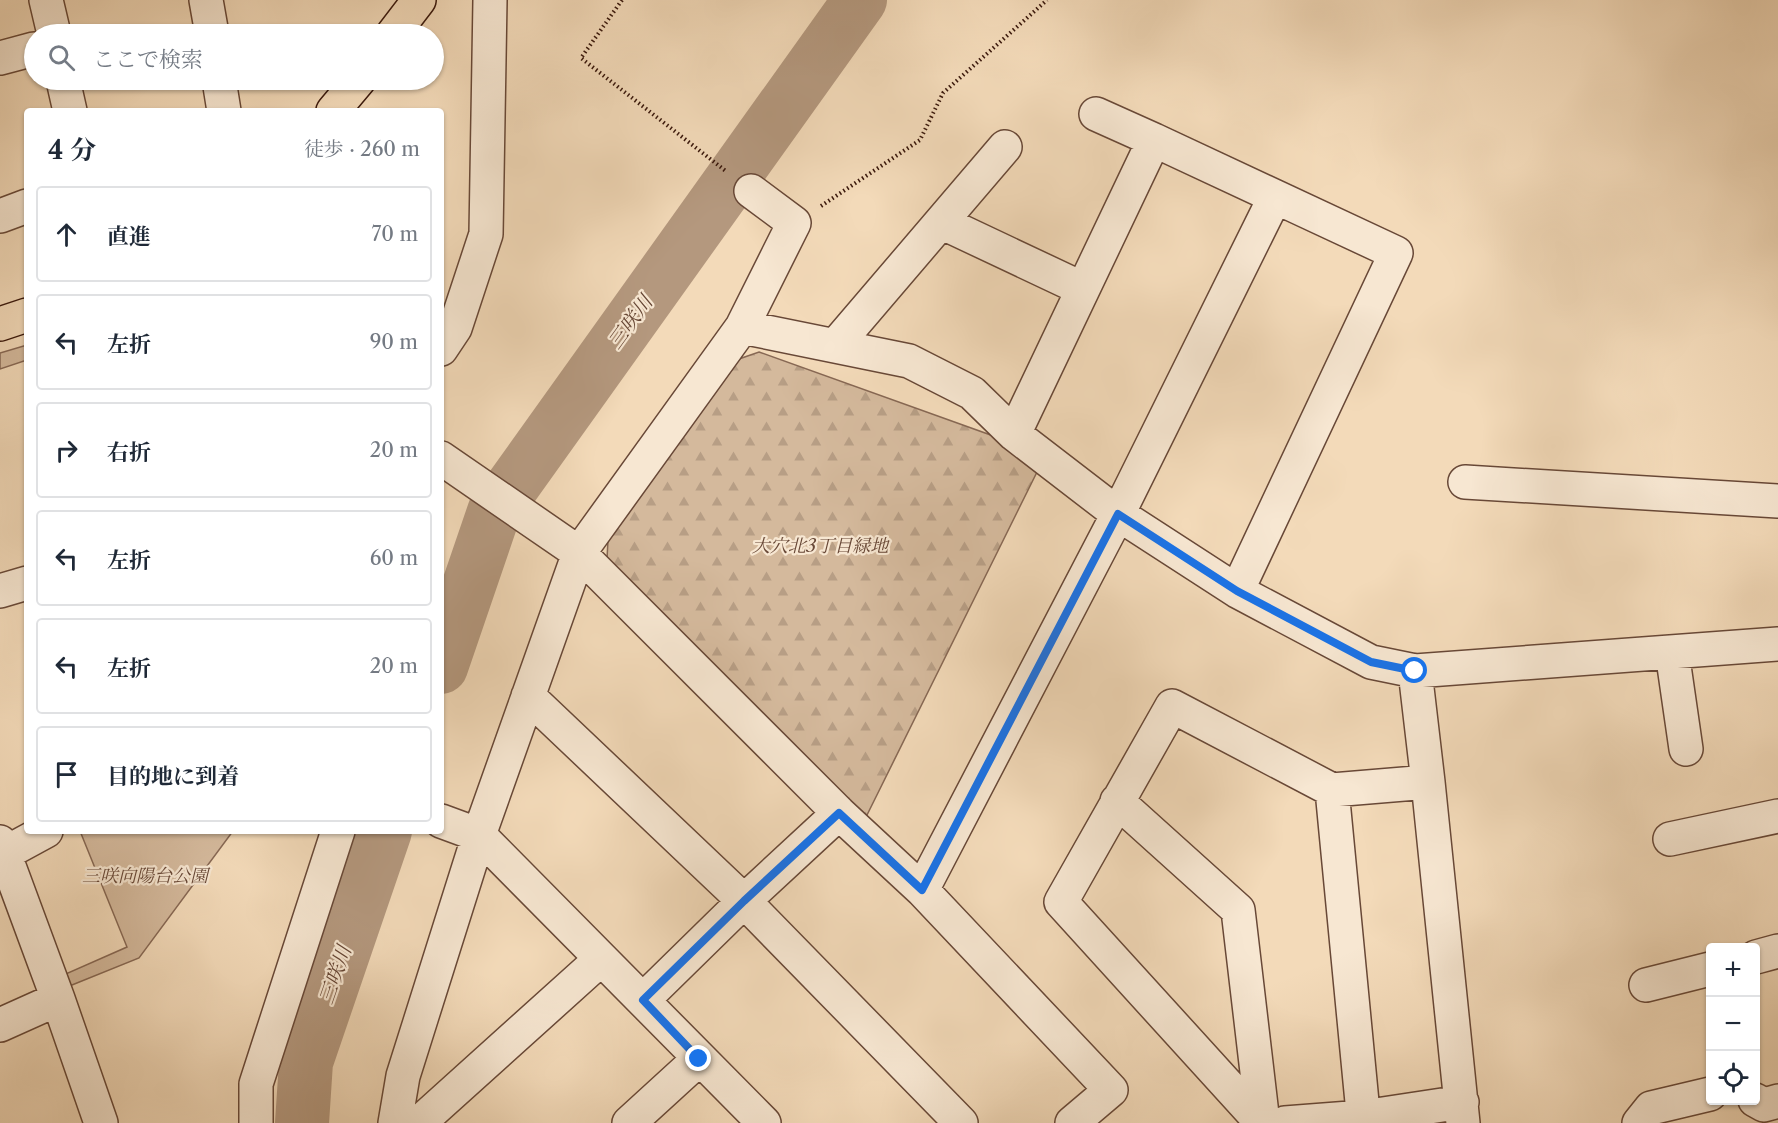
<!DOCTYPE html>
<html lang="ja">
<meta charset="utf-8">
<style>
:root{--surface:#fff;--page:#f2f2f3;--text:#1f2937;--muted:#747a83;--line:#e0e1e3}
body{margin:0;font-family:"Libre Caslon Text","Noto Serif JP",serif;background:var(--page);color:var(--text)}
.controls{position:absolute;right:18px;bottom:18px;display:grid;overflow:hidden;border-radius:6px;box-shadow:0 2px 4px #0004}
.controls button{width:54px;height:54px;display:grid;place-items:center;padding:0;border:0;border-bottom:2px solid var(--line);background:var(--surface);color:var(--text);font:30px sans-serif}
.stop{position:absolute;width:18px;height:18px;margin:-14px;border:4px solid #1a73e8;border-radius:50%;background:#fff}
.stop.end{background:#1a73e8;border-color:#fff;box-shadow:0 2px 6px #0008}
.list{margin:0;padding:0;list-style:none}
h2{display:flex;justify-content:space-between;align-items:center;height:78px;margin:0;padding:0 24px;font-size:26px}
h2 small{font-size:20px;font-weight:400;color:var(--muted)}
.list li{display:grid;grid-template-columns:39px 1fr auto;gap:18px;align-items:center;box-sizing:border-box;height:96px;margin:0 12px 12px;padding:0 12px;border:2px solid var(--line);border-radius:6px}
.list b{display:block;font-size:22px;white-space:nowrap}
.list em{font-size:20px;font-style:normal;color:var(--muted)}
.icon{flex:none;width:33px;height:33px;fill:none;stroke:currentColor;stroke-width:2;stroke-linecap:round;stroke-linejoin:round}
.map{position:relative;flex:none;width:1778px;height:1123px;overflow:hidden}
.search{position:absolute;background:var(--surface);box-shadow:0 2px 4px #0004;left:24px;top:24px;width:420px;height:66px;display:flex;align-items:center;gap:15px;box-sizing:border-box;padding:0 21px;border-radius:33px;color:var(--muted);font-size:22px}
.panel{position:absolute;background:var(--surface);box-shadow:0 2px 4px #0004;left:24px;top:108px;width:420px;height:726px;border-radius:6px}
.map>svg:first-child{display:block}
.forest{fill:url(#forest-firs);stroke:#876854;stroke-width:1.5}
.park{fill:#d4b99c;stroke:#876854;stroke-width:1.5}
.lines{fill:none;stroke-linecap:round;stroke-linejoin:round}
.river{stroke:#b4987e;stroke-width:54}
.minor-casing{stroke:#684837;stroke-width:36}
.major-casing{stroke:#3a180c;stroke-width:36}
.path{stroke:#3a180c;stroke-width:4;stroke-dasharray:1.5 3;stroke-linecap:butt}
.minor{stroke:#f7e7d2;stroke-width:33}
.major{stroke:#f3dab9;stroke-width:33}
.route{stroke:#1a73e8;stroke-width:8}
.labels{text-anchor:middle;stroke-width:4.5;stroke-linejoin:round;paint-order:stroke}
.park-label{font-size:18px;font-style:italic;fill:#684837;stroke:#f7e7d2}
.water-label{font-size:20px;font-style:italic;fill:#654534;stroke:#f7e7d2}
</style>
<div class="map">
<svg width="1778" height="1123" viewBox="0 0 1778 1123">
<defs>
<pattern id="forest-firs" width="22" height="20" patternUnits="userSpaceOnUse" patternTransform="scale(1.5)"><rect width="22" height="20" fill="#d4b99c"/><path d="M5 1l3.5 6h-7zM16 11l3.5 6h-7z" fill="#b79e85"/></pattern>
</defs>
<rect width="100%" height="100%" fill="#f3dab9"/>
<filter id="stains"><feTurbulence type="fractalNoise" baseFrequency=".00333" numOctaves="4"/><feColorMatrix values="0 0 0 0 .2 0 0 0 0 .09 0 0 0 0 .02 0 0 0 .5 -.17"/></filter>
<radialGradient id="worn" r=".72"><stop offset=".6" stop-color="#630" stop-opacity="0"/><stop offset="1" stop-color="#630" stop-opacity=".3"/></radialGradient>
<path class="forest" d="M759 352 999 438 1038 470 865 819 607 559 608 540 739 359Z"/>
<path class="park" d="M27 345V360L0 369V353Z
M80 831H233L139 958 67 987 61 976 127 947Z"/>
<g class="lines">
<path class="river" d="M441 667 494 512 860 0
M302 1123 306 1062 385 831"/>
<defs>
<path id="minor" d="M46 0 54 34
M206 0 212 34
M0 58 34 49
M63 80 70 111
M219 80 224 111
M1096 114 1154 140
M0 216 27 206
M941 222 1083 289
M742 327 909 361 972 393 1014 434 1118 514 1237 591 1371 662 1415 671 1778 644
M835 346 1005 147
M441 349 455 328 486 234 490 0
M1014 434 1154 140 1396 253 1237 591
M441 458 579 553 839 813 922 890 1111 1090 1072 1123
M1465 482 1778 501
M0 591 27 583
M1672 652 1686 749
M1415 671 1428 782 1463 1123
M528 696 744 901 961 1123
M1332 790 1364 1123
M1117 801 1238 910 1263 1123
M441 821 479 835 764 1123
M1670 839 1778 816
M0 842 58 999 101 1123
M0 856 46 831
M922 890 1118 514 1275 197
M1756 957 1778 951
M1646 985 1710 969
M643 1000 744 901 839 813
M0 1025 58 999
M1755 1100 1764 1105 1778 1101
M256 1123V1084L338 831
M395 1123 403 1076 479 835 579 553 742 327 794 223 751 191
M419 1123 601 959
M629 1123 699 1059
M1262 1123 1061 902 1172 706 1332 790 1428 782
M1285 1123 1363 1117 1462 1102
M1639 1123 1651 1108 1710 1094"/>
<path id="major" d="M393 34 419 0
M333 111 359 80
M0 324 27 315"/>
</defs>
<use href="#minor" class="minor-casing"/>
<use href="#major" class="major-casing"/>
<path class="path" d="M622 0 581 58 727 172
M821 206 920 140 943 93 1047 0"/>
<use href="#minor" class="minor"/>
<use href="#major" class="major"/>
</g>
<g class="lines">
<path class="route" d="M699 1059 643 1000 744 901 839 813 922 890 1118 514 1237 591 1371 662 1415 671"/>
</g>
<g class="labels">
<g class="park-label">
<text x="820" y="552">大穴北3丁目緑地</text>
<text x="145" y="882">三咲向陽台公園</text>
</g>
<g class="water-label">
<text transform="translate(630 322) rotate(-54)" y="7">三咲川</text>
<text transform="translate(335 975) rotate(-71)" y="7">三咲川</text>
</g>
</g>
<rect width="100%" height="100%" filter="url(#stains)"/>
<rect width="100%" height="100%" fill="url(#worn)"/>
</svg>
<div class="controls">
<button>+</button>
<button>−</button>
<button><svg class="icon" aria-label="locate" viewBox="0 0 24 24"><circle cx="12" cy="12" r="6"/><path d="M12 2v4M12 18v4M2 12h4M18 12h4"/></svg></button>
</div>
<div class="stop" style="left:1415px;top:671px"></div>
<div class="stop end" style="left:699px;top:1059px"></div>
<div class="search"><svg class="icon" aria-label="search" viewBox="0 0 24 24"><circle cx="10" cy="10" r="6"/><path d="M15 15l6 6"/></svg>ここで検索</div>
<section class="panel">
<h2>4 分<small>徒歩 · 260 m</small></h2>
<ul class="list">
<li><svg class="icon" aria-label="ahead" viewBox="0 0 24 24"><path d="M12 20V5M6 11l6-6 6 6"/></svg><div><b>直進</b></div><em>70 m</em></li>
<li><svg class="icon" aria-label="left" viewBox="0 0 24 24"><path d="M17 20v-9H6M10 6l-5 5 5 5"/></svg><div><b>左折</b></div><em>90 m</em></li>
<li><svg class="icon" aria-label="right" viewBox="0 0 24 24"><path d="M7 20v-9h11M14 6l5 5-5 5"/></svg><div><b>右折</b></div><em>20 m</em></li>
<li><svg class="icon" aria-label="left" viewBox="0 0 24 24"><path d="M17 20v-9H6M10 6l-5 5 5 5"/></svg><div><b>左折</b></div><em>60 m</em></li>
<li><svg class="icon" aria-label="left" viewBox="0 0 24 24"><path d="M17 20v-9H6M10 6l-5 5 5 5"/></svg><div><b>左折</b></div><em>20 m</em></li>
<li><svg class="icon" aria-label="arrive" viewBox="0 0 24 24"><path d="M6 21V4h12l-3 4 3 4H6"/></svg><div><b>目的地に到着</b></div></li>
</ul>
</section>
</div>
